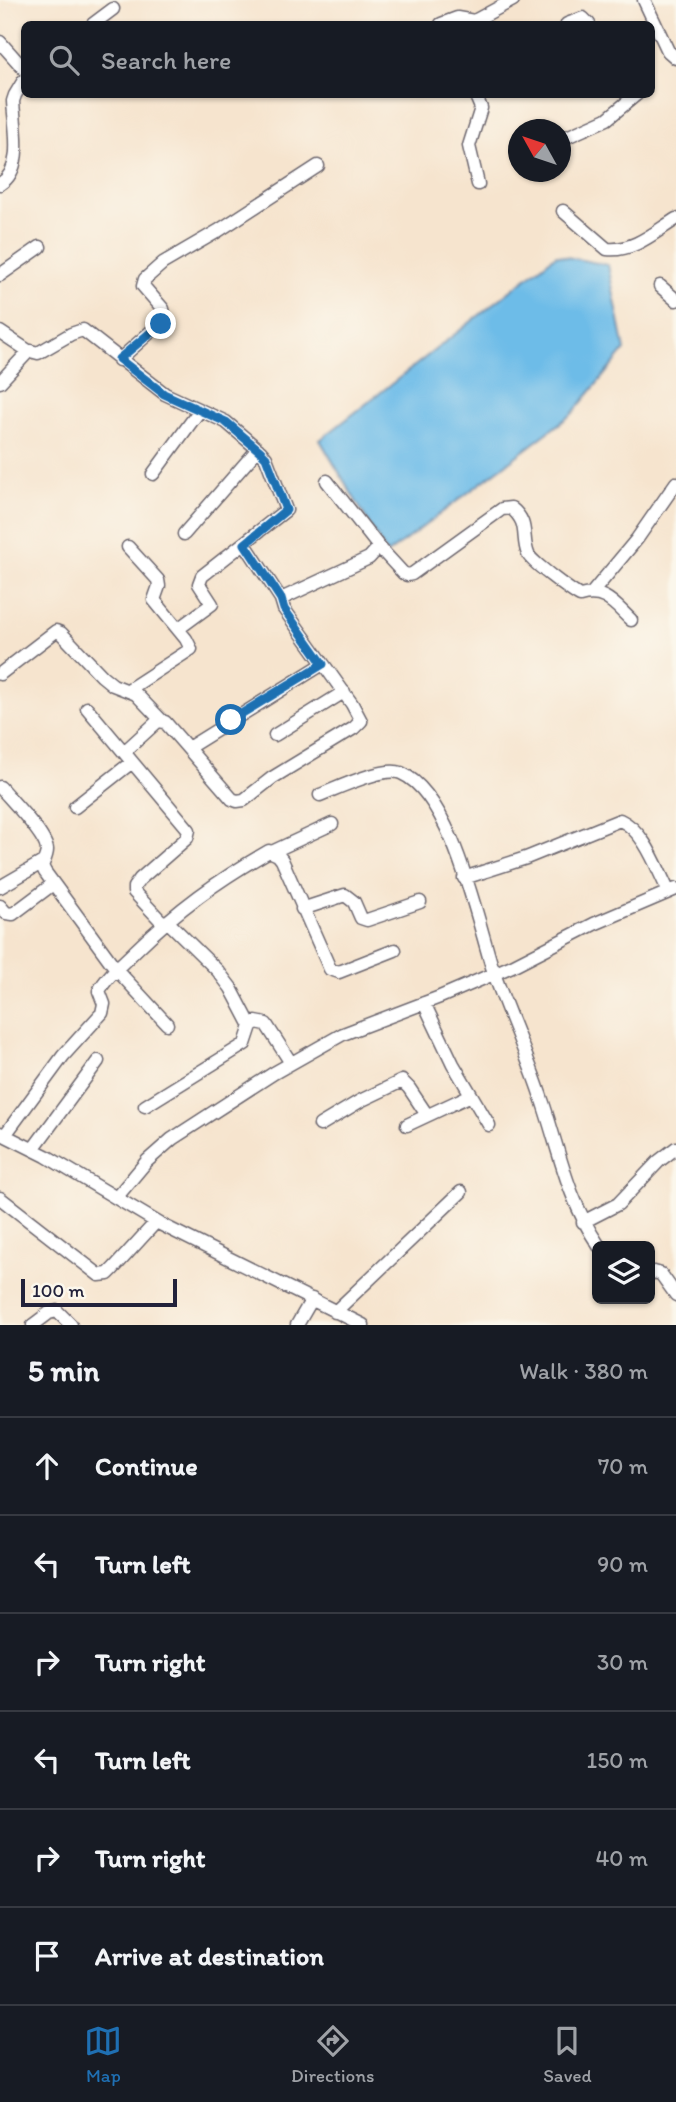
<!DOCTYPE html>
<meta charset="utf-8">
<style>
:root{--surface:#171b24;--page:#242831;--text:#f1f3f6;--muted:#9ea1a6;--line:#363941;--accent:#1f6fb2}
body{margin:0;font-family:Itim,sans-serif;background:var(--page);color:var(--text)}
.controls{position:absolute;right:21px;bottom:21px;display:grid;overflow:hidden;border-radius:10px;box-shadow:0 2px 5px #0004}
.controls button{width:63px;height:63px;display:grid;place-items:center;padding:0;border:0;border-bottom:2px solid var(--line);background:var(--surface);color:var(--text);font:35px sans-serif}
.compass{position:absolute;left:508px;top:119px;width:63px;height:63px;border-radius:50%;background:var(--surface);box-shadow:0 2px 5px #0004;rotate:310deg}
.scale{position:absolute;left:21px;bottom:18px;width:156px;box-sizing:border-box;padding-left:7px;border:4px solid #22223b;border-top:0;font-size:19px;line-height:24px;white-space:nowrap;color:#22223b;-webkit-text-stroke:5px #fbf7ec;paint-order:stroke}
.stop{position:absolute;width:21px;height:21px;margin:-16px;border:5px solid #1f6fb2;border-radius:50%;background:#fff}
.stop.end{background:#1f6fb2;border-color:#fff;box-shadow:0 2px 7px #0008}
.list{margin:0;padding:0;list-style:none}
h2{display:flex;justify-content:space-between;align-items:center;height:91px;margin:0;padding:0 28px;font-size:30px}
h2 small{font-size:23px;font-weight:400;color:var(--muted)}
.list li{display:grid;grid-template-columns:46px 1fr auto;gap:21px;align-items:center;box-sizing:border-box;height:98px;padding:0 28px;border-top:2px solid var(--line)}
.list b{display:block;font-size:26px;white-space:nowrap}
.list em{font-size:23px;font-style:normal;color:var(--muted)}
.icon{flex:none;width:38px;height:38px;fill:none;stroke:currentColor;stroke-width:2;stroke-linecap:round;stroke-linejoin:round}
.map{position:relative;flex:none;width:676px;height:1325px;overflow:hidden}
.search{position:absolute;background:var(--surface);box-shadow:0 2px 5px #0004;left:21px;right:21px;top:21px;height:77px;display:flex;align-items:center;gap:18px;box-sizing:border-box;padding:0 24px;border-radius:10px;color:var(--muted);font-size:26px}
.sheet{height:679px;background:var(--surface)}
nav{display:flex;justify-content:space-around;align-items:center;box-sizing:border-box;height:98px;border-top:2px solid var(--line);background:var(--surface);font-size:19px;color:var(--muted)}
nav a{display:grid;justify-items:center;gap:4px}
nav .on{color:var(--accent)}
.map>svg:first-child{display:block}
.water{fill:#6dbce8;stroke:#486f92;stroke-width:2}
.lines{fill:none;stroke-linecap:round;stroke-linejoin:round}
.minor-casing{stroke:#6c666e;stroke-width:15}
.minor{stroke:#fff;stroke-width:12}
.route{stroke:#1f6fb2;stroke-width:9}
</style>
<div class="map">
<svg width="676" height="1325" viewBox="0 0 676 1325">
<rect width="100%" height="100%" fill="#fbf7ec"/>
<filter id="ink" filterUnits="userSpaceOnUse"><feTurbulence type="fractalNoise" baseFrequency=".0143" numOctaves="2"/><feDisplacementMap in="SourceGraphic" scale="14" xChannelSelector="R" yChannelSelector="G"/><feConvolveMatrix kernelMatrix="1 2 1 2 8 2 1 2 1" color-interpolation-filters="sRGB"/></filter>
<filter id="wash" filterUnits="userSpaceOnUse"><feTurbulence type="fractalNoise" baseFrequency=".00686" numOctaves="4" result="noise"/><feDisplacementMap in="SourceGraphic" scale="28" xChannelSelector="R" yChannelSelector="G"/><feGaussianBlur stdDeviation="1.57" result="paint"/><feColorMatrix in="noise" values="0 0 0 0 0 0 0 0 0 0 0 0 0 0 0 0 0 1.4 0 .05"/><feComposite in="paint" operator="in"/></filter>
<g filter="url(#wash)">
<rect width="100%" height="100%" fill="#f6e4ce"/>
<path class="water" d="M556 255 608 265 625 350 572 414 387 554 320 440Z"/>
</g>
<g filter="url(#ink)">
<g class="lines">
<defs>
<path id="minor" d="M644 0 668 51 676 58
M93 24 113 9
M441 24 457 18 474 21 513 0
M567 24 583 18 589 24
M0 42 24 69
M475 94 481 108 469 146 478 184
M560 140 607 119 637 94
M0 184C25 169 14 126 13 101L15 95 24 80
M563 211 607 249C633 252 655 232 676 219
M0 275 40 247
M660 286 676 300
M0 332 27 350 38 353 71 334 83 330 165 394 226 422 260 451 266 458 286 510 202 576 199 584 212 604 178 629
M119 360 165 319 163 309 143 286 145 279 163 263 218 231 318 166
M0 382 29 351
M153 474 200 410
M184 534 258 449
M245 544 281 599
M379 547 403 573 407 575 412 574 502 509 511 508C530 523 521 537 528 554 530 561 572 592 580 596 605 589 614 604 631 620
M592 593 637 539 676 483
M0 674 56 631 61 633 102 676 113 685 136 694 161 720
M128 690 191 649 186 639 154 600 159 586 158 580 128 547
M87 708 189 830 187 838 140 879 134 887V892L163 923
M275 735 344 692
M188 748 323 664
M124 752 158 721 165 722 232 799 237 801 244 800 272 778 354 728 361 721 352 704 284 609 281 599 369 558 379 547 327 481
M0 787C11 800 46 835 47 850 47 855 44 861 42 866L45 872 116 969 167 1024
M320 795C338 788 384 766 401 773 452 795 477 920 493 970 507 1012 526 1052 540 1094 559 1148 566 1197 599 1246
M75 807 132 762
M274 851 332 824
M464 878 526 858 620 820C645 831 657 869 669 892
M0 887 43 862
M0 906 6 913 13 914 53 884
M302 909 345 895 354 902 361 918 367 920 420 902
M167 921 218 971 231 988 251 1026
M424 1003 453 1064 489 1125
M145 1106 245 1044 251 1026 256 1022 266 1024 291 1063
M320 1125 360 1101 402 1081 409 1088 427 1115
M407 1125 471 1095
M0 1133 46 1156 160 1224 363 1325
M5 1135 63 1056 102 1013 104 1004 99 991C107 976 122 964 135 951 178 909 217 881 269 851L278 855 282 860 330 969 339 972 395 950
M33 1149 98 1061
M0 1198 99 1275 108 1274 113 1269 156 1222
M116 1198 147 1161 172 1139 274 1073 343 1034 440 997 512 966 594 924 676 889
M583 1222 618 1204 659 1161 676 1148
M650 1274 654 1272 661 1274 676 1295
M335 1312 461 1192
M33 1325 49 1313 57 1311 71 1325
M297 1325 312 1299"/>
</defs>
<use href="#minor" class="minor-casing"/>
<use href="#minor" class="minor"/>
</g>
</g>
<g class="lines" filter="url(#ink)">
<path class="route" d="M161 324 119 359 164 394 226 422 260 451 266 457 286 510 245 544 281 599 284 609 323 664 231 720"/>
</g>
</svg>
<div class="controls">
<button><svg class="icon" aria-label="layers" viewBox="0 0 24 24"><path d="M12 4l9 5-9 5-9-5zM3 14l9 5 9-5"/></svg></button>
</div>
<svg class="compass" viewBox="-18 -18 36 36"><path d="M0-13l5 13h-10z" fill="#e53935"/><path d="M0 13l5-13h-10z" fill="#9ea1a6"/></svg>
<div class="scale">100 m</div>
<div class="stop" style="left:231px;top:720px"></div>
<div class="stop end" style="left:161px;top:324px"></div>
<div class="search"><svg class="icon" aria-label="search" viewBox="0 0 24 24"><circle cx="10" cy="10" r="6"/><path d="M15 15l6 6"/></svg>Search here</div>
</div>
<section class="sheet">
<h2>5 min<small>Walk · 380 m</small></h2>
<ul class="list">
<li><svg class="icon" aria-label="ahead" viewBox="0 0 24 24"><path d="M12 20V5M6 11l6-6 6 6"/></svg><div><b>Continue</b></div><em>70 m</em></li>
<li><svg class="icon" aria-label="left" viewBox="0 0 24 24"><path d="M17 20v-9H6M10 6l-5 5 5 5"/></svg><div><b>Turn left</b></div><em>90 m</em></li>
<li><svg class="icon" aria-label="right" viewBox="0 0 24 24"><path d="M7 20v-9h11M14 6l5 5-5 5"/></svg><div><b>Turn right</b></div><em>30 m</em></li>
<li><svg class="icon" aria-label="left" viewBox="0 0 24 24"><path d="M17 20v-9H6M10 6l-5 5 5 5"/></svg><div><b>Turn left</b></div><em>150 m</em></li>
<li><svg class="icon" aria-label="right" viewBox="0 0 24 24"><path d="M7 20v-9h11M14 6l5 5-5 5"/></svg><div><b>Turn right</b></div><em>40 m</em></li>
<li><svg class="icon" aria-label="arrive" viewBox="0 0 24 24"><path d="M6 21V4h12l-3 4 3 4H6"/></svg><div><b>Arrive at destination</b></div></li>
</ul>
</section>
<nav>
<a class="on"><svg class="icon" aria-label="map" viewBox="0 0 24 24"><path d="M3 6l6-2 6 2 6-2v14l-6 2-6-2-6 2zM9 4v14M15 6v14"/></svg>Map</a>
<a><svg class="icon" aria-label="directions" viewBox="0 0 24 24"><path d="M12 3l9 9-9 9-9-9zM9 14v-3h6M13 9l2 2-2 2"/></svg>Directions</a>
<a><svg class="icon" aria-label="saved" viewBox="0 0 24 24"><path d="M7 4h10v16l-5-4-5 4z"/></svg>Saved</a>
</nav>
